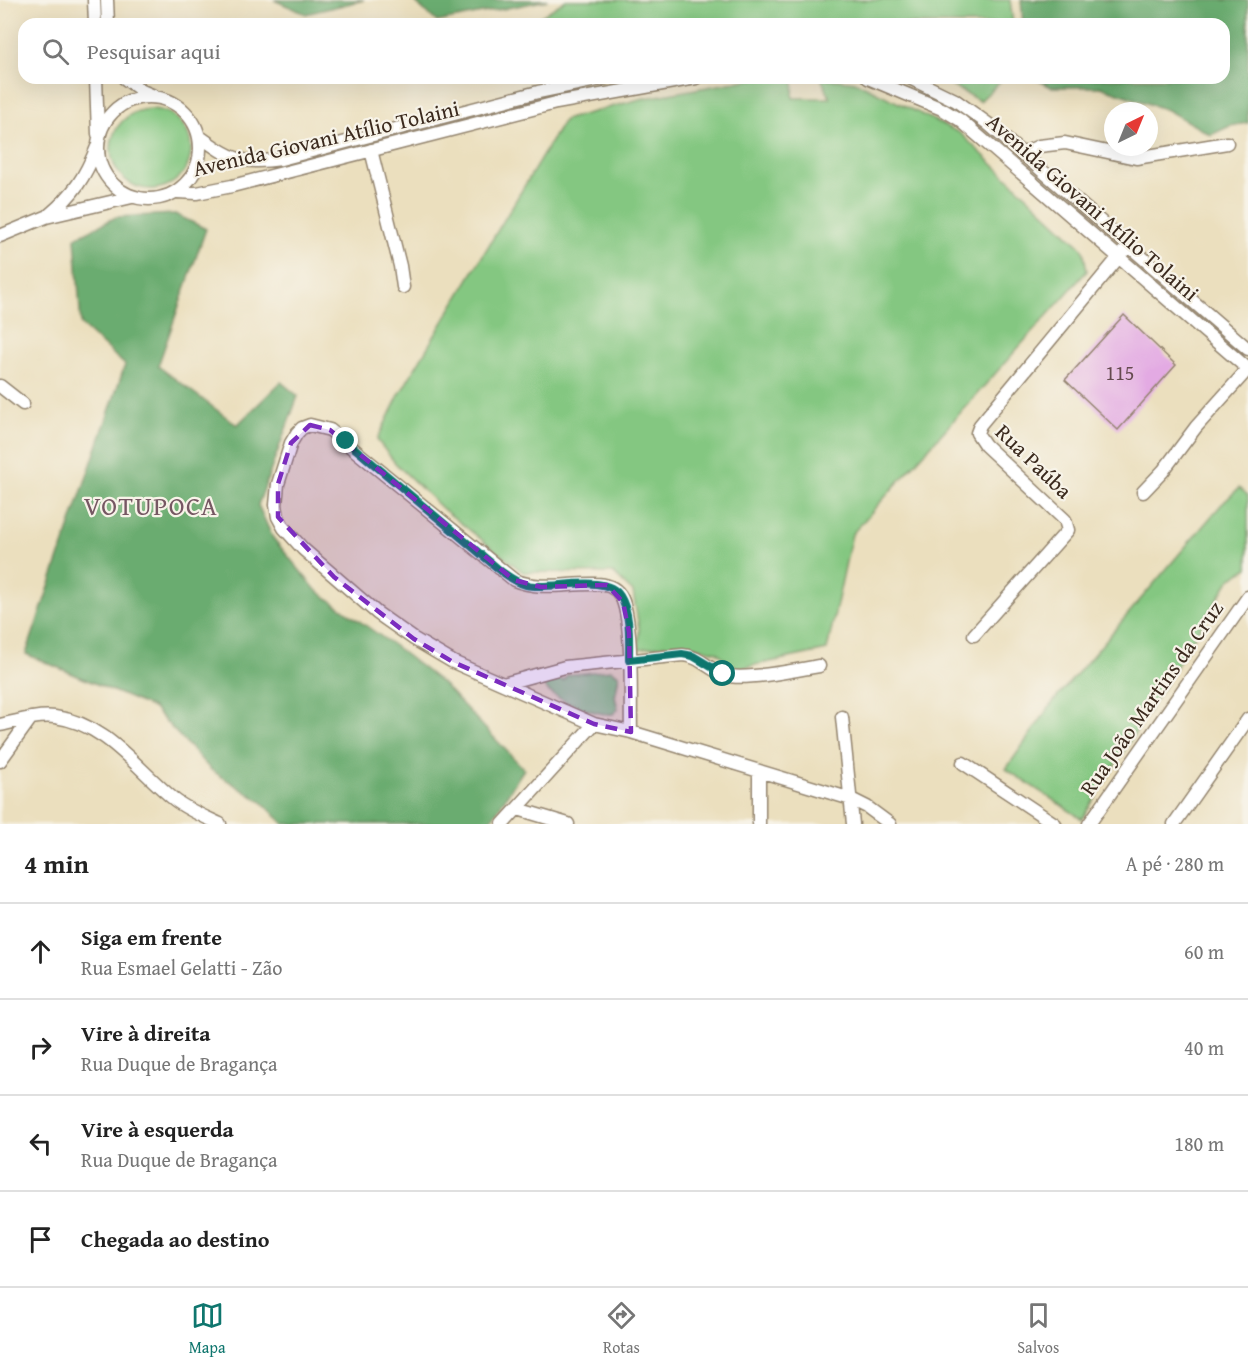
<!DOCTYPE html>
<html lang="pt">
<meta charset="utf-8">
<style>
:root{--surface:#fff;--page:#f6f6f6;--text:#222;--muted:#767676;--line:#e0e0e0;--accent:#0f766e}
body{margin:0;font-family:"Gentium Book Plus",serif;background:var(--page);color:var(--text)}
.compass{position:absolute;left:1104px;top:102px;width:54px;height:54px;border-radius:50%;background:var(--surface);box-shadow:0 6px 24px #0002;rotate:43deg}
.stop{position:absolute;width:18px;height:18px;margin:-14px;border:4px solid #0f766e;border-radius:50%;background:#fff}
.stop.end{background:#0f766e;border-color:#fff;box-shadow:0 2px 6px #0008}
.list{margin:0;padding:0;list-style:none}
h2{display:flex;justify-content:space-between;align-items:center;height:78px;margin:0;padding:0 24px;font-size:26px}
h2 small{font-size:20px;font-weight:400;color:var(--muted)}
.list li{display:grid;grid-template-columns:39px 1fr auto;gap:18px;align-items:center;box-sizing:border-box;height:96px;padding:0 24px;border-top:2px solid var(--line)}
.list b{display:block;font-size:22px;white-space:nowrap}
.list p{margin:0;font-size:20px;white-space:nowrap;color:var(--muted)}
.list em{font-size:20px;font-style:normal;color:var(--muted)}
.icon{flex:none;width:33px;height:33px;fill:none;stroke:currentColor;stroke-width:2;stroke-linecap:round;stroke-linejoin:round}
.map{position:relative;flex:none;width:1248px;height:824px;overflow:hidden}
.search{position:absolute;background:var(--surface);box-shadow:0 6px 24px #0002;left:18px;right:18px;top:18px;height:66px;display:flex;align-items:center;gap:15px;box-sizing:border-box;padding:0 21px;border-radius:18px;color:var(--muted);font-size:22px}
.sheet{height:462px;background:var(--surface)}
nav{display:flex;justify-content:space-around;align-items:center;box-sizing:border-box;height:84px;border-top:2px solid var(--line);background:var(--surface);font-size:16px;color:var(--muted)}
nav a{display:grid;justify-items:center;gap:3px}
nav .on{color:var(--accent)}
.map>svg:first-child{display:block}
.green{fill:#84c781;stroke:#607850;stroke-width:1.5}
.forest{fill:#6bac6f;stroke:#536b46;stroke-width:1.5}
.building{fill:#e3aae3}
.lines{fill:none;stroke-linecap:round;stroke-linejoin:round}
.minor-casing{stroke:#93846e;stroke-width:15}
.minor{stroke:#fff;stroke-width:12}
.route{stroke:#0f766e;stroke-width:8}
.marked{fill:#7b2cbf;fill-opacity:0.2;stroke:#7b2cbf;stroke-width:4.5;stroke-dasharray:12 8;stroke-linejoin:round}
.labels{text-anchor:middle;stroke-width:4.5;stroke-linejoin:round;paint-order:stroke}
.number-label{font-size:20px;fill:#654a4f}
.street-label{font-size:22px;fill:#3b2a1e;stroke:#f7f3e8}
.quarter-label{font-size:26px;letter-spacing:1.5px;fill:#765763;stroke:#f7f3e8}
</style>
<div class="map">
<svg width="1248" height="824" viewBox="0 0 1248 824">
<rect width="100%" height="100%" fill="#f7f3e8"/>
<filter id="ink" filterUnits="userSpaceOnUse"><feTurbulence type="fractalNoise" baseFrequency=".0167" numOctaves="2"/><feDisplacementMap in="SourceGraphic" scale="12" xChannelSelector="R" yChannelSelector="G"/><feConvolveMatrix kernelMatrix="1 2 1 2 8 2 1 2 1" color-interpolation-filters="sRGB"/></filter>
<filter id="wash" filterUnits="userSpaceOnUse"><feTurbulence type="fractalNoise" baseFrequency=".008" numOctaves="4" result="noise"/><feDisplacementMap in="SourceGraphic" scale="24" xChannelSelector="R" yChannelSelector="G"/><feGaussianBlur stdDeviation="1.35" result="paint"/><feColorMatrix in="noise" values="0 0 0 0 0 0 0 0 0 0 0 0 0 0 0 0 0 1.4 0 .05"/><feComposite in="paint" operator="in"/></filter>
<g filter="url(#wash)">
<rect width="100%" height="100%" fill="#ebdfbe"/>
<path class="green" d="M566 0H1010L1013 24H589L532 22Z
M758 78H794L793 98H830L821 78 856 82 960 133 1083 249 1087 271 852 534 827 650 736 669 717 652 679 643 639 649V628L633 592 613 573 523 572 444 510 396 464 377 440 399 395 564 120 640 99Z
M937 78H1004L980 101Z
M111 149a40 40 0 1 1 80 0a40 40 0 1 1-80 0Z
M1239 488 1248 495V568L1230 579 1082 819 1006 769 1053 702 1221 505Z
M611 670 619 675 615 697 618 709 613 714C597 716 556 700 545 688V683L551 675 555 676 563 681 567 675Z"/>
<path class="forest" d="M274 0H364L306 14Z
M413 0H548L437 22Z
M1021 0H1248V123L1230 126 1211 135 1167 110 1101 87H1051L1034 78H1224V24H1023Z
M175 214 206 229 158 366 237 425 281 382 298 396 258 505 273 538 316 590 396 647 443 684 524 769 493 817 483 824H284L262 802 211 770 153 708 26 654 125 365 81 325 75 238 116 217Z"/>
<g id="blocks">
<path class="building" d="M1124 315 1176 365 1118 430 1065 380Z"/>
</g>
</g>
<g filter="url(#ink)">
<use href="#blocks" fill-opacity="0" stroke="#93846e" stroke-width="1.5"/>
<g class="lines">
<defs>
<path id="minor" d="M94 0 95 24
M107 0 108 24
M96 78 98 134
M124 78 142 91 154 96
M868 78 942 109 960 120 1248 369
M910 78 955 100 987 123 1248 349
M98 148a51 51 0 1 1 102 0a51 51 0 1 1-102 0Z
M199 136C231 159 241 165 281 159L538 92 606 78
M371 150 400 266 403 287
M1022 154 1039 146 1065 143 1136 158 1227 143
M177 192 197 193 232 186 556 103 696 78
M49 215C74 194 85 177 97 147
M0 236 46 217 132 197
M0 386 23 404
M1143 492 1163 471 1196 427 1248 369
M974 635 1068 530 1065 520 985 445 977 433 980 425 1128 246
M503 684 565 667 683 655C700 656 709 670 725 675 744 681 797 670 819 666
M842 717 853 824
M0 725C18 721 37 715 55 717 108 724 136 769 175 800 188 810 205 817 220 824
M631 732C630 703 634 616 620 595 615 587 605 584 596 584 567 583 541 591 514 580L330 430 310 425 302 428 297 433 291 443 278 484 276 505 278 517 284 528 303 549 377 613 414 639 453 662 594 724 631 732 851 799 867 807 890 824
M0 761 31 718
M963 763 1055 824
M518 809 568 824
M503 824 594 724
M759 824V771
M1089 824 1248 597
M1174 824 1248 719"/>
</defs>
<use href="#minor" class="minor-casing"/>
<use href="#minor" class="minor"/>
</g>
</g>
<g class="lines" filter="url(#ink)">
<path class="route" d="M346 441 502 572C509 577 517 583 526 585 551 591 606 572 620 596 631 613 629 640 629 660L682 654 693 656 723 674"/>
</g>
<path class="marked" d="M310 425 330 430 514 580 541 587 607 585 623 602 629 632 631 732 594 724 453 662 414 639 334 577 278 517V484L291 443Z"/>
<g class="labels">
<g class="number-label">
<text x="1120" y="380">115</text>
</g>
<g class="street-label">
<text transform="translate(326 138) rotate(-13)" y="8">Avenida Giovani Atílio Tolaini</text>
<text transform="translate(1093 207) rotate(41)" y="8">Avenida Giovani Atílio Tolaini</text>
<text transform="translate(1034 461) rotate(44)" y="8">Rua Paúba</text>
<text transform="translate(1151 698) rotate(-55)" y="8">Rua João Martins da Cruz</text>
</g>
<g class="quarter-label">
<text x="151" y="515">VOTUPOCA</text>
</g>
</g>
</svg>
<svg class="compass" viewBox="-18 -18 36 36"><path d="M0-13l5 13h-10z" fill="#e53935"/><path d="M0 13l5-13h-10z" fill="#767676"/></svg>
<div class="stop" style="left:723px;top:674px"></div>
<div class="stop end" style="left:346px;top:441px"></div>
<div class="search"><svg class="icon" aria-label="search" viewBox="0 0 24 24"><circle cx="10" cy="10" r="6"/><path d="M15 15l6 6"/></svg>Pesquisar aqui</div>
</div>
<section class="sheet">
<h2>4 min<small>A pé · 280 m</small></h2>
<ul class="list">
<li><svg class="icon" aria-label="ahead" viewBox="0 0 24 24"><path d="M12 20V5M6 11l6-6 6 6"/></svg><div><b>Siga em frente</b><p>Rua Esmael Gelatti - Zão</p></div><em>60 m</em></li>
<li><svg class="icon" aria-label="right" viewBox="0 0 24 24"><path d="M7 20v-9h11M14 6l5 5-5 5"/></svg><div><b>Vire à direita</b><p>Rua Duque de Bragança</p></div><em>40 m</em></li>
<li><svg class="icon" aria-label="left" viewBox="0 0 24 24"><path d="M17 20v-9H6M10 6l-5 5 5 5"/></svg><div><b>Vire à esquerda</b><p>Rua Duque de Bragança</p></div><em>180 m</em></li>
<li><svg class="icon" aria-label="arrive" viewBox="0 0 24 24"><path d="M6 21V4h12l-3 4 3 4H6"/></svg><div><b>Chegada ao destino</b></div></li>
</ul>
</section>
<nav>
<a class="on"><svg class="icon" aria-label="map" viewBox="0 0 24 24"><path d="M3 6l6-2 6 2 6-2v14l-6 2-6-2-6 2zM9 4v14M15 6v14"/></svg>Mapa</a>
<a><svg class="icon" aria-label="directions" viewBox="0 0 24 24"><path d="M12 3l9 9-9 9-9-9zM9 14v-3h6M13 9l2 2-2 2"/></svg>Rotas</a>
<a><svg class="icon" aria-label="saved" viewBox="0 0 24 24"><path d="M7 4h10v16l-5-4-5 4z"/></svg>Salvos</a>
</nav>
